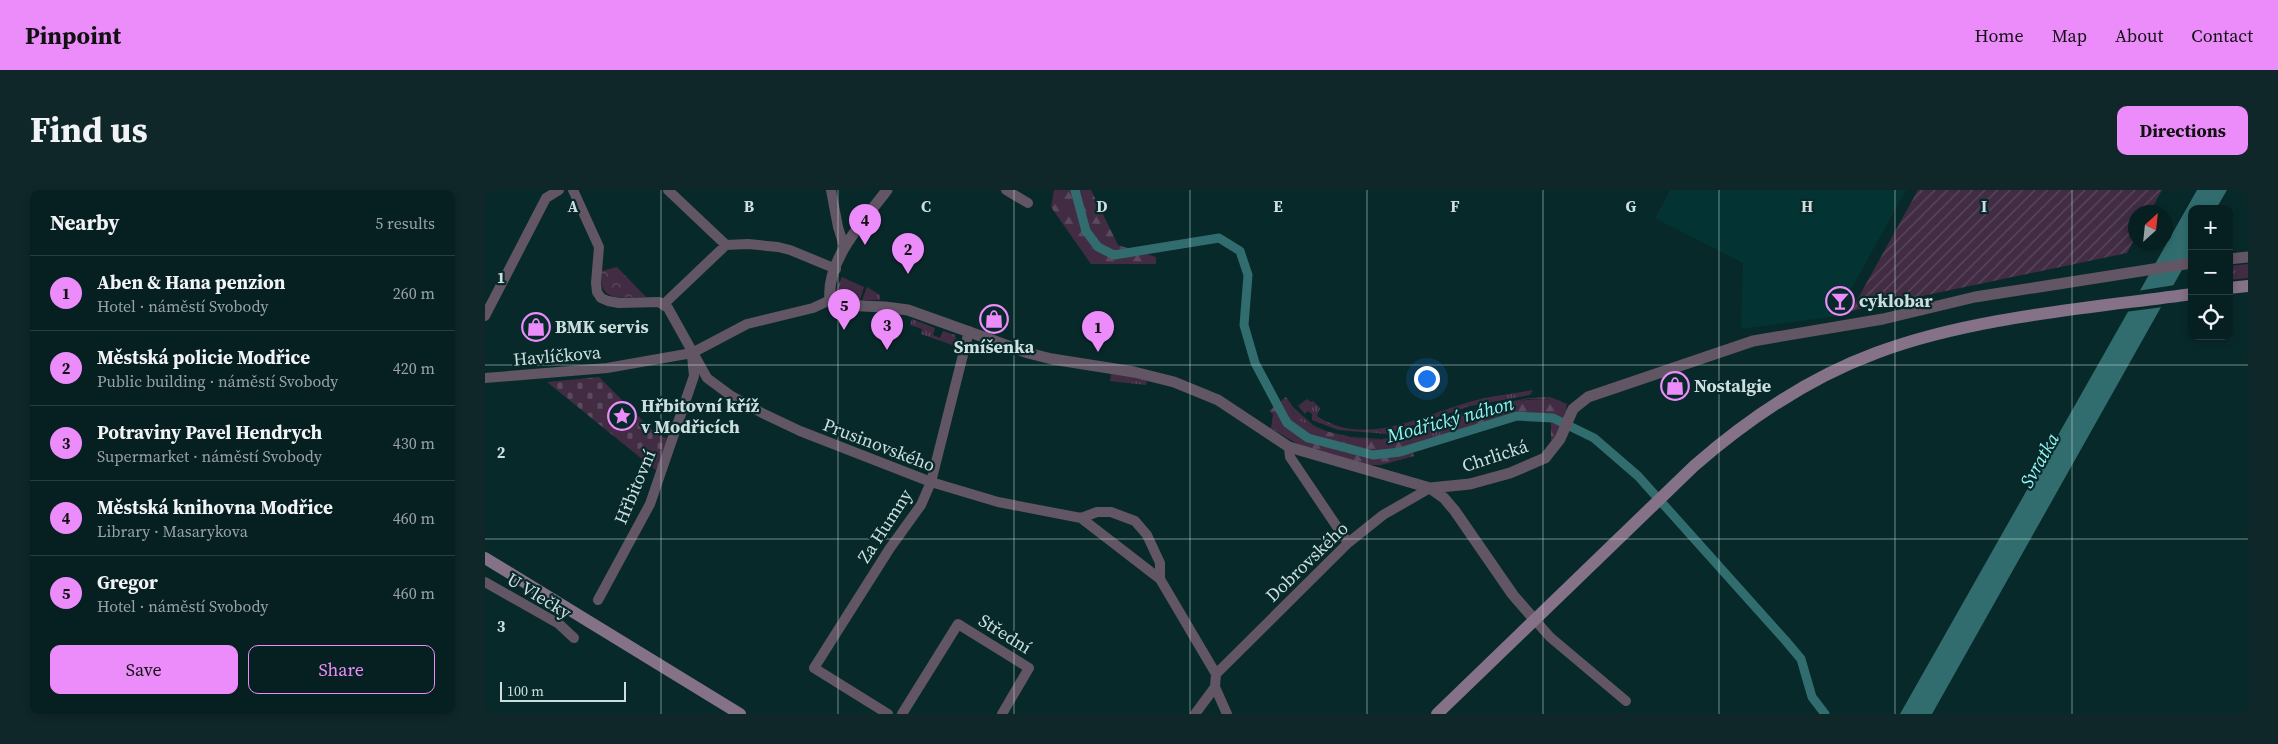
<!DOCTYPE html>
<meta charset="utf-8">
<style>
:root{--surface:#061f20;--page:#0f2729;--text:#f1f3f6;--muted:#98a2a5;--line:#273d3e;--accent:#ec8cfb}
body{margin:0;font-family:"Source Serif 4",serif;background:var(--page);color:var(--text)}
.controls{position:absolute;right:15px;top:15px;display:grid;overflow:hidden;border-radius:10px;box-shadow:0 2px 8px #0003}
.controls button{width:45px;height:45px;display:grid;place-items:center;padding:0;border:0;border-bottom:1px solid var(--line);background:var(--surface);color:var(--text);font:25px sans-serif}
.compass{position:absolute;left:1643px;top:15px;width:45px;height:45px;border-radius:50%;background:var(--surface);box-shadow:0 2px 8px #0003;rotate:27deg}
.scale{position:absolute;left:15px;bottom:12px;width:126px;box-sizing:border-box;padding-left:5px;border:2px solid #ccdede;border-top:0;font-size:14px;line-height:18px;white-space:nowrap;color:#ccdede;-webkit-text-stroke:4px #08292a;paint-order:stroke}
.you{position:absolute;left:941px;top:188px;width:18px;height:18px;margin:-12px;border:4px solid #fff;border-radius:50%;background:#1a73e8;box-shadow:0 0 0 8px #1a73e833}
.badge{display:grid;place-items:center;width:32px;height:32px;border-radius:50%;background:var(--accent);color:#111;font-size:16px;font-weight:700}
.pin{position:absolute;translate:-50% -41px;filter:drop-shadow(0 1px 2px #0008)}
.pin::after{content:'';position:absolute;top:26px;width:18px;height:15px;background:inherit;clip-path:polygon(0 0,100% 0,50% 100%)}
.list{margin:0;padding:0;list-style:none}
h2{display:flex;justify-content:space-between;align-items:center;height:65px;margin:0;padding:0 20px;font-size:21px}
h2 small{font-size:16px;font-weight:400;color:var(--muted)}
.list li{display:grid;grid-template-columns:32px 1fr auto;gap:15px;align-items:center;box-sizing:border-box;height:75px;padding:0 20px;border-top:1px solid var(--line)}
.list b{display:block;font-size:19px;white-space:nowrap}
.list p{margin:0;font-size:16px;white-space:nowrap;color:var(--muted)}
.list em{font-size:16px;font-style:normal;color:var(--muted)}
.actions{display:flex;gap:10px;padding:15px 20px}
.actions a{flex:1;padding:11px 0;border:1px solid var(--accent);border-radius:10px;text-align:center;font-size:18px;color:var(--accent)}
.actions .main{background:var(--accent);color:#111}
.icon{flex:none;width:28px;height:28px;fill:none;stroke:currentColor;stroke-width:2;stroke-linecap:round;stroke-linejoin:round}
.map{position:relative;flex:none;width:1763px;height:524px;overflow:hidden;border-radius:10px}
header{display:flex;align-items:center;gap:30px;box-sizing:border-box;height:70px;padding:0 25px;background:var(--accent);color:#111}
header strong{font-size:24px}
nav{display:flex;gap:28px;margin-inline-start:auto;font-size:18px}
.intro{display:flex;align-items:center;justify-content:space-between;box-sizing:border-box;height:120px;padding:0 30px}
h1{margin:0;font-size:35px}
.button{padding:12px 22px;border-radius:10px;background:var(--accent);color:#111;font-size:18px;font-weight:700}
main{display:flex;gap:30px;padding:0 30px}
aside{flex:1;background:var(--surface);border-radius:10px;box-shadow:0 2px 8px #0003}
.map>svg:first-child{display:block}
.built{fill:#043334}
.grass{fill:url(#grass-tufts)}
.forest{fill:url(#forest-firs)}
.cemetery{fill:url(#cemetery-stones)}
.park{fill:url(#park-crowns)}
.garden{fill:url(#garden-furrows)}
.water{fill:#316d6f}
.pier{fill:#08292a}
.lines{fill:none;stroke-linecap:round;stroke-linejoin:round}
.canal{stroke:#316d6f;stroke-width:9}
.minor{stroke:#625564;stroke-width:10}
.tertiary{stroke:#625564;stroke-width:11}
.secondary{stroke:#857188;stroke-width:12}
.grid{fill:none;stroke:#ccdede;stroke-width:1;stroke-opacity:0.55}
.labels{text-anchor:middle;stroke-width:4.5;stroke-linejoin:round;paint-order:stroke}
.poi-label{font-size:18px;font-weight:bold;fill:#ccdede;stroke:#08292a;text-anchor:start}
.street-label{font-size:18px;fill:#ccdede;stroke:#08292a}
.water-label{font-size:19px;font-style:italic;fill:#95f6f8;stroke:#08292a}
.grid-label{font-size:16px;text-anchor:middle;font-weight:bold;fill:#ccdede;stroke:#08292a;stroke-width:4.5;stroke-linejoin:round;paint-order:stroke}
</style>
<header>
<strong>Pinpoint</strong>
<nav><a>Home</a><a>Map</a><a>About</a><a>Contact</a></nav>
</header>
<div class="intro"><h1>Find us</h1><a class="button">Directions</a></div>
<main>
<aside>
<h2>Nearby<small>5 results</small></h2>
<ul class="list">
<li><span class="badge">1</span><div><b>Aben &amp; Hana penzion</b><p>Hotel · náměstí Svobody</p></div><em>260 m</em></li>
<li><span class="badge">2</span><div><b>Městská policie Modřice</b><p>Public building · náměstí Svobody</p></div><em>420 m</em></li>
<li><span class="badge">3</span><div><b>Potraviny Pavel Hendrych</b><p>Supermarket · náměstí Svobody</p></div><em>430 m</em></li>
<li><span class="badge">4</span><div><b>Městská knihovna Modřice</b><p>Library · Masarykova</p></div><em>460 m</em></li>
<li><span class="badge">5</span><div><b>Gregor</b><p>Hotel · náměstí Svobody</p></div><em>460 m</em></li>
</ul>
<div class="actions"><a class="main">Save</a><a>Share</a></div>
</aside>
<div class="map">
<svg width="1763" height="524" viewBox="0 0 1763 524">
<defs>
<pattern id="grass-tufts" width="24" height="20" patternUnits="userSpaceOnUse" patternTransform="scale(1.25)"><rect width="24" height="20" fill="#412c44"/><path d="M3 7l-1-3M5 7V3M7 7l1-3M15 17l-1-3M17 17v-4M19 17l1-3" fill="none" stroke="#5b4a5f"/></pattern>
<pattern id="forest-firs" width="22" height="20" patternUnits="userSpaceOnUse" patternTransform="scale(1.25)"><rect width="22" height="20" fill="#412c44"/><path d="M5 1l3.5 6h-7zM16 11l3.5 6h-7z" fill="#5b4a5f"/></pattern>
<pattern id="cemetery-stones" width="16" height="16" patternUnits="userSpaceOnUse" patternTransform="scale(1.25)"><rect width="16" height="16" fill="#412c44"/><path d="M2 7V4a2 2 0 0 1 4 0v3zM10 15v-3a2 2 0 0 1 4 0v3z" fill="#5b4a5f"/></pattern>
<pattern id="park-crowns" width="20" height="18" patternUnits="userSpaceOnUse" patternTransform="scale(1.25)"><rect width="20" height="18" fill="#412c44"/><path d="M2 6a3 3 0 1 1 6 0M12 15a3 3 0 1 1 6 0" fill="none" stroke="#5b4a5f"/></pattern>
<pattern id="garden-furrows" width="10" height="10" patternUnits="userSpaceOnUse" patternTransform="scale(1.25)"><rect width="10" height="10" fill="#412c44"/><path d="M-1 1l2-2M0 10L10 0M9 11l2-2" fill="none" stroke="#5b4a5f"/></pattern>
</defs>
<rect width="100%" height="100%" fill="#08292a"/>
<path class="built" d="M1185 0H1421L1365 101 1360 125 1256 139 1258 73 1170 28Z"/>
<path class="grass" d="M1763 74V88L1744 90V76Z
M357 87 379 97 375 110 351 107 350 102Z
M382 97 395 105V110H377Z
M427 129 450 138 448 145 455 148 458 141 470 145 473 157 436 144 437 139 425 135Z
M490 152 503 156 500 165 483 160Z
M626 184 659 188 662 190 661 195 625 191Z
M1048 200 1045 205 985 216 902 244 853 240 827 230V224L823 221 820 224 813 216 822 209 826 212 828 211 835 218 832 226C880 258 935 226 984 212 1004 206 1027 204 1048 200Z
M1065 207 1082 214 1079 230 1064 209H1043L984 222 988 237 927 256 919 246C876 256 848 244 809 229L808 217 828 235 841 241 866 247 896 249 910 247 983 221 1043 208Z"/>
<path class="forest" d="M569 0H606L633 55 671 67V74H606L566 17Z
M801 207 808 217 809 229C848 244 876 256 919 246L927 256 988 237 984 222C1014 215 1045 205 1076 211L1082 221 1073 247 1066 251V229L1032 228 928 260 929 266 896 275H881L819 258 786 238 788 224 784 221Z"/>
<path class="cemetery" d="M114 187 172 245 182 248 173 282 62 192Z"/>
<path class="park" d="M132 77 161 107C137 107 112 114 117 81Z"/>
<path class="garden" d="M1433 0H1677L1665 22H1650V48L1642 63 1366 121Z"/>
<path class="water" d="M1712 0H1742L1731 19H1707V62L1447 524H1415Z"/>
<path class="pier" d="M1690 95 1678 117 1640 122 1652 101Z"/>
<g class="lines">
<path class="canal" d="M590 0 601 41 613 57 629 65 734 48 755 61 763 85 759 135 770 173 802 233 823 248 888 265 915 262 1032 226 1068 228 1109 248 1153 286 1300 450 1316 469 1327 507 1340 524"/>
<path class="minor" d="M88 0 114 57 111 93 112 102 116 108 123 111 134 113 174 112 183 118 222 188 245 205 277 223 315 241 446 292 513 312 596 328 675 389 731 484 730 497 742 524
M183 0 241 55
M346 0 353 37 359 56
M521 0 543 13
M179 114 241 55 263 54 293 57 305 60 351 79
M0 126 61 8 74 0
M0 188 122 178 207 163 262 134 328 118 345 110
M804 257 805 267 863 353
M596 328 612 322H626L650 331 662 345 675 373V389
M0 392 74 434 89 448
M113 410 165 314 209 186 207 166
M1049 429 1065 447 1141 511
M731 484 863 353 898 325 945 298
M403 524 329 478 405 358 436 315 446 292 484 141
M417 524 473 434 544 478 517 524
M710 524 730 497"/>
<path class="tertiary" d="M402 0C379 31 341 69 345 110L355 115 400 117 423 120 543 163 567 169 649 182 689 192 733 210 804 257 945 298 959 308 970 321 1028 405 1049 429
M1744 69 1763 67
M945 298 985 294 1025 283 1060 268 1075 249 1088 219 1103 207 1268 151 1398 129 1490 107 1707 73"/>
<path class="secondary" d="M1744 98 1763 96
M0 368 255 524
M952 524 1209 276C1263 229 1323 188 1391 163 1486 127 1606 118 1707 104"/>
</g>
<path class="grid" d="M176 0V524M353 0V524M529 0V524M705 0V524M882 0V524M1058 0V524M1234 0V524M1410 0V524M1587 0V524M0 175H1763M0 349H1763"/>
<defs>
<symbol id="bar-ring" viewBox="-11 -11 22 22"><circle r="9.5" fill="#08292a" stroke="#ec8cfb" stroke-width="1.5"/><path d="M-6-5H6L.8 .8V4.5H3.5V6h-7V4.5H-.8V.8Z" fill="#ec8cfb"/></symbol>
<symbol id="shop-ring" viewBox="-11 -11 22 22"><circle r="9.5" fill="#08292a" stroke="#ec8cfb" stroke-width="1.5"/><path d="M-5-2.5h2.3a2.7 3.5 0 0 1 5.4 0H5L5.5 6h-11ZM-1.5-2.5h3a1.5 2.3 0 0 0-3 0Z" fill="#ec8cfb"/></symbol>
<symbol id="sight-ring" viewBox="-11 -11 22 22"><circle r="9.5" fill="#08292a" stroke="#ec8cfb" stroke-width="1.5"/><path d="M0-6L1.8-2.2L6-1.7L2.9 1.2L3.7 5.4L0 3.3L-3.7 5.4L-2.9 1.2L-6-1.7L-1.8-2.2Z" fill="#ec8cfb"/></symbol>
</defs>
<g fill-rule="evenodd">
<use href="#bar-ring" x="1339" y="95" width="32" height="32"/>
<use href="#shop-ring" x="493" y="113" width="32" height="32"/>
<use href="#shop-ring" x="35" y="121" width="32" height="32"/>
<use href="#shop-ring" x="1174" y="180" width="32" height="32"/>
<use href="#sight-ring" x="121" y="210" width="32" height="32"/>
</g>
<g class="labels">
<g class="poi-label">
<text x="1374" y="117">cyklobar</text>
<text x="70" y="143">BMK servis</text>
<text x="509" y="163" text-anchor="middle">Smíšenka</text>
<text x="1209" y="202">Nostalgie</text>
<text x="156" y="222">Hřbitovní kříž<tspan x="156" dy="21">v Modřicích</tspan></text>
</g>
<g class="street-label">
<text transform="translate(72 166) rotate(-5)" y="6">Havlíčkova</text>
<text transform="translate(394 255) rotate(21)" y="6">Prusinovského</text>
<text transform="translate(1010 266) rotate(-18)" y="6">Chrlická</text>
<text transform="translate(150 297) rotate(-67)" y="6">Hřbitovní</text>
<text transform="translate(400 336) rotate(-57)" y="6">Za Humny</text>
<text transform="translate(822 372) rotate(-44)" y="6">Dobrovského</text>
<text transform="translate(54 406) rotate(31)" y="6">U Vlečky</text>
<text transform="translate(520 444) rotate(32)" y="6">Střední</text>
</g>
<g class="water-label">
<text transform="translate(965 229) rotate(-15)" y="7">Modřický náhon</text>
<text transform="translate(1554 270) rotate(-61)" y="7">Svratka</text>
</g>
</g>
<g class="grid-label">
<text x="88" y="22">A</text>
<text x="264" y="22">B</text>
<text x="441" y="22">C</text>
<text x="617" y="22">D</text>
<text x="793" y="22">E</text>
<text x="970" y="22">F</text>
<text x="1146" y="22">G</text>
<text x="1322" y="22">H</text>
<text x="1499" y="22">I</text>
<text x="16" y="93">1</text>
<text x="16" y="268">2</text>
<text x="16" y="442">3</text>
</g>
</svg>
<div class="controls">
<button>+</button>
<button>−</button>
<button><svg class="icon" aria-label="locate" viewBox="0 0 24 24"><circle cx="12" cy="12" r="6"/><path d="M12 2v4M12 18v4M2 12h4M18 12h4"/></svg></button>
</div>
<svg class="compass" viewBox="-18 -18 36 36"><path d="M0-13l5 13h-10z" fill="#e53935"/><path d="M0 13l5-13h-10z" fill="#98a2a5"/></svg>
<div class="scale">100 m</div>
<div class="you"></div>
<div class="pin badge" style="left:613px;top:162px">1</div>
<div class="pin badge" style="left:423px;top:84px">2</div>
<div class="pin badge" style="left:402px;top:160px">3</div>
<div class="pin badge" style="left:380px;top:55px">4</div>
<div class="pin badge" style="left:359px;top:140px">5</div>
</div>
</main>
